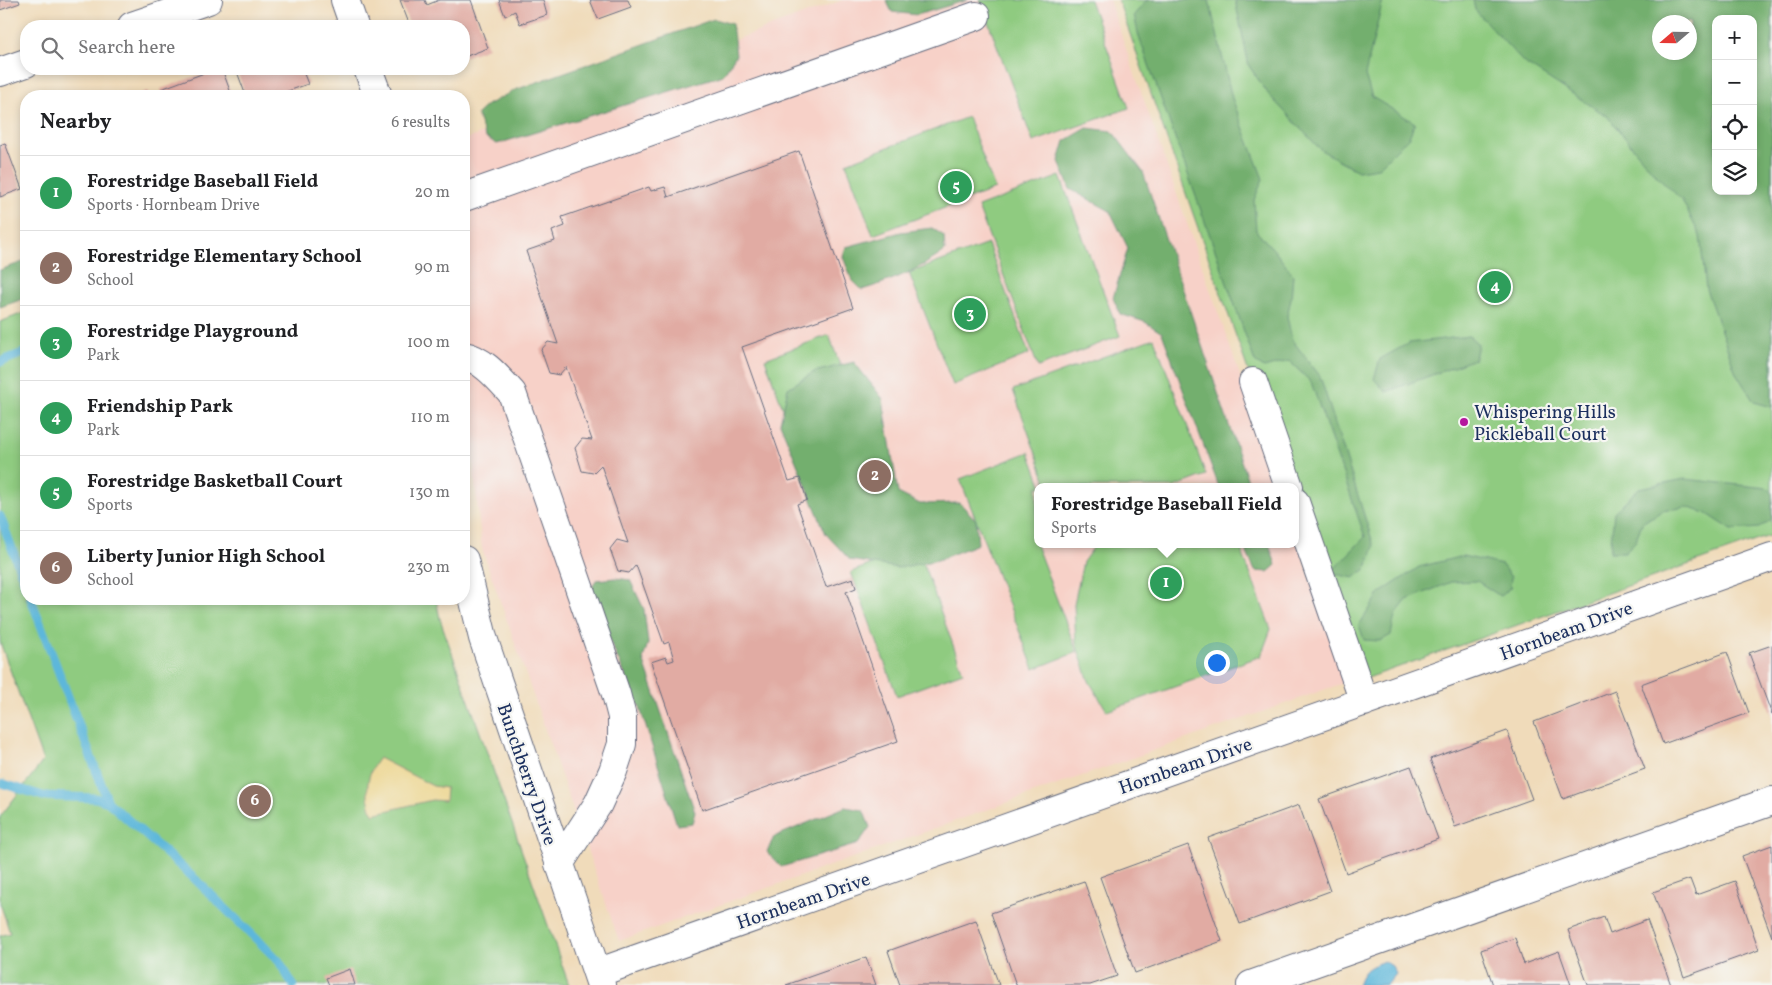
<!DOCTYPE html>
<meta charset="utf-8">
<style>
:root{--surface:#fff;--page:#f2f2f2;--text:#202124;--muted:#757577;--line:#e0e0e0;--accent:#0f766e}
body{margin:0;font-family:Vollkorn,serif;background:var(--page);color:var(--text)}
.controls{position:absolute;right:15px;top:15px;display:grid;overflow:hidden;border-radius:10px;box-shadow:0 2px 8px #0003}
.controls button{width:45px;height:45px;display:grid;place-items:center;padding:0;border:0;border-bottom:1px solid var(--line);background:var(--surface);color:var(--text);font:25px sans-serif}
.compass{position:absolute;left:1652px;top:15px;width:45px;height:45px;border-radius:50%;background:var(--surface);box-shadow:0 2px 8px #0003;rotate:250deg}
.you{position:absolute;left:1216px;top:662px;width:18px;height:18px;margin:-12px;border:4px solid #fff;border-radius:50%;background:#1a73e8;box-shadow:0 0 0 8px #1a73e833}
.badge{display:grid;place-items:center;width:32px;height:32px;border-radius:50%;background:var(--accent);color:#fff;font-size:16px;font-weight:700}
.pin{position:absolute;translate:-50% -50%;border:2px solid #fff;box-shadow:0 1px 5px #0006}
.popup{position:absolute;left:1034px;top:483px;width:265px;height:65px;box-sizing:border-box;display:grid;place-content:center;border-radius:10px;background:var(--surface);filter:drop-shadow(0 1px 4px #0005);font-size:16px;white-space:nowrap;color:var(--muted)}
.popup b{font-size:19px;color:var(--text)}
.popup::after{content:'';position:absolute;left:50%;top:100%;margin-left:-10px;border:10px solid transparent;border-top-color:var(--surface)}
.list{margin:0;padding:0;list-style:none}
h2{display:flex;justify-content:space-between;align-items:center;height:65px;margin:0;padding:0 20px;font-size:21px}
h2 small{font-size:16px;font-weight:400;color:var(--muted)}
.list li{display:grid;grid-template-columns:32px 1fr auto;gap:15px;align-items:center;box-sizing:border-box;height:75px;padding:0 20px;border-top:1px solid var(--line)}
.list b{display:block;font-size:19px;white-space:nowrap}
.list p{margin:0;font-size:16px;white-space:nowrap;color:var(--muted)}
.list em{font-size:16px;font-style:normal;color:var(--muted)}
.icon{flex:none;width:28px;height:28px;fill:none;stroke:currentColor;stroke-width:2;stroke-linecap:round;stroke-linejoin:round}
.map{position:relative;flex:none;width:1772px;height:985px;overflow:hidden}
.search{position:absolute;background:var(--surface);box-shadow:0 2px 8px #0003;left:20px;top:20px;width:450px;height:55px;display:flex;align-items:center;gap:12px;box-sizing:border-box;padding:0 18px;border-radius:20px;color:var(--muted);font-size:19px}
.panel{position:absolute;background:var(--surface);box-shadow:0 2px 8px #0003;left:20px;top:90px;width:450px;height:515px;border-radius:20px}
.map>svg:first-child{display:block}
.built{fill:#f7d1c8}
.green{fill:#8fcb80;stroke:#557d6f;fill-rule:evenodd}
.forest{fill:#73af6e;stroke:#476f66;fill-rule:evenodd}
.sand{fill:#eeda9e;stroke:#84847e}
.water{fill:#5db7da;stroke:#3c739c}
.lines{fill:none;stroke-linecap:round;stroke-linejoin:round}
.stream{stroke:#5db7da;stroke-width:9}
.building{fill:#e1aba3}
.minor-casing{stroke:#666b7e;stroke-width:30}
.minor{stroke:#fff;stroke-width:28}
.poi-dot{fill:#b5179e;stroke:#f6f6f2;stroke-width:2}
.labels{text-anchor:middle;stroke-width:4.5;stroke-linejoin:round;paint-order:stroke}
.poi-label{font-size:19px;fill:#1b2f5e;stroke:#f6f6f2;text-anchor:start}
.street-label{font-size:19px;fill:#1b2f5e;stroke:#f6f6f2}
</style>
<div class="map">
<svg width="1772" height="985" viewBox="0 0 1772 985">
<rect width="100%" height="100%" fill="#f6f6f2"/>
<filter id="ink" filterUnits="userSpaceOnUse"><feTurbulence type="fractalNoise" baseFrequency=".02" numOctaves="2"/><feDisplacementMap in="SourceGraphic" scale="10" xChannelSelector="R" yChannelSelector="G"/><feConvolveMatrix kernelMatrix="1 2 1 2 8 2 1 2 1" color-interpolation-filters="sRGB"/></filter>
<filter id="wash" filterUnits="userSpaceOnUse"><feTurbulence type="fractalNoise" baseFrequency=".0096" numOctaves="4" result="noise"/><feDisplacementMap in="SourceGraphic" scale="20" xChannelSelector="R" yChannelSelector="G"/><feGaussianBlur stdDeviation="1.12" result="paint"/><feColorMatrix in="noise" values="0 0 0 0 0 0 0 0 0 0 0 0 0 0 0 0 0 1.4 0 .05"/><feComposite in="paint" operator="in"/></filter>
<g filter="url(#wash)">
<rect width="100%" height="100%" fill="#f0dbba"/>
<path class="built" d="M843 0H1109L1279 487H1037V544H1295V533L1346 682 619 941 482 549 464 379V140Z"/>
<path class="green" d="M980 0H1090L1129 108 1033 142Z
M1118 0H1772V535L1362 680 1289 487ZM1716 19H1753V191H1716ZM1660 22H1690V52H1660Z
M968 117 995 189 873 235 846 163Z
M1060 176 1120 336 1038 367 978 207Z
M988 244 1029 354 953 385 909 273Z
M26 312V599H436L440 619 569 985H0V936L10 933 0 903V817L43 761 0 642V322Z
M829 335 890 503 826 526 765 359Z
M1154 338 1206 475 1174 487H1048L1013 390Z
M1029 452 1042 487H1037V532L1032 534 1077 652 1034 669 960 479Z
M1096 544H1239L1271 629 1261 656 1107 711 1089 681 1076 644 1074 604 1083 562Z
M917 547 963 672 897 696 851 572Z"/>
<path class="forest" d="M886 0H968L917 15 892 12Z
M1147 0H1209L1232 98 1263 179 1254 200 1256 231 1274 250 1293 275 1291 299 1287 316 1292 340 1320 376 1374 546 1367 568 1354 578 1330 573 1365 537 1311 382 1289 361 1264 368 1255 362 1139 37 1134 15Z
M1235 0H1383L1365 75 1372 97 1415 123 1409 137 1378 168 1358 171 1321 150 1269 95 1249 66Z
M1473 0H1772V407L1754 402 1736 373 1706 289 1700 236 1682 200 1655 174 1607 116 1523 62 1475 10ZM1716 19H1753V191H1716ZM1660 22H1690V52H1660Z
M714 19 732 24 736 55 723 75 497 144 485 137 477 114 487 105 515 90Z
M1087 128 1112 131 1143 172 1250 487H1219L1162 333 1145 322 1120 314 1113 298 1128 248 1110 211 1070 189 1059 161 1065 141Z
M932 228 944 236 945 251C921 269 891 281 862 290L852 280 843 257 846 247 901 232Z
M26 261V298L0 307V270Z
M1469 336 1478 344 1475 359 1386 392 1374 379 1380 359 1409 343Z
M854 362 883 399 898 493 920 504 960 503 976 520 978 544 938 560 898 568 850 560 826 534 780 423 788 388 814 372Z
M1685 479 1767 488 1772 491V519L1759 528 1732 530 1706 513 1686 507 1662 511 1642 523 1635 542 1625 552H1610L1614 512 1639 488Z
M1243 544H1269L1276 565 1268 572 1255 571Z
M1463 556 1502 565 1511 577 1510 588 1500 596 1477 581 1451 582 1407 600 1395 615 1391 635 1380 641 1364 640 1359 625 1380 593 1419 567Z
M615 578 630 580 644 609 648 643 643 659 695 812 692 823 677 825 640 708 607 635 591 590 596 580Z
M845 807 863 810 870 827 858 844 781 867 767 852 774 837Z"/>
<path class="sand" d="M379 758 433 786 446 788 445 801 432 800 373 814C365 795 365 775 379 758Z"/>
<path class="water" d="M1384 961 1392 966 1396 974 1387 985H1358C1363 969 1369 967 1384 961Z"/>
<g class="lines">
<path class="stream" d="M0 362 26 352
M0 516 26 586
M31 599 108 802
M4 784 43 796 96 798 108 802 195 879 279 961 293 985"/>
</g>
<g id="blocks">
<path class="building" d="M0 0H19L20 3 0 10Z
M400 0H425L427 5 439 0H471L488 48 464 57V26H410Z
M499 0H543L547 15 520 24 515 11 505 16Z
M590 0H628L631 7 598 19Z
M215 69H222L232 96H163L161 89Z
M236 69H302L308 84 274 96H246Z
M147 91 149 96H135Z
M26 132V144L22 133Z
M5 143 22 189 0 197V145Z
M799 151 853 308 742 347 789 481 800 478 807 500 797 504 826 587 853 578 856 588 846 592 898 741 702 810 651 662 666 657 668 662 674 660 669 642 664 644 636 565 629 573 618 571 610 549 617 540 628 543 601 465 593 473 582 471 575 448 582 439 592 440 566 367 559 375 549 373 541 350 548 342 558 344 526 251 555 241 552 231 565 226 562 217 649 187 651 191 665 187 668 197Z
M1772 645V715L1749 653Z
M1727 652 1749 713 1663 744 1641 684Z
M1615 691 1645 769 1563 799 1534 722Z
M1507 731 1532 799 1455 827 1430 759Z
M1411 766 1438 839 1346 873 1319 799Z
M1299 805 1330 891 1240 924 1208 838Z
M1188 845 1222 941 1135 973 1100 877Z
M1772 845V937L1742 856Z
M1690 879 1696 895 1735 881 1759 950 1684 977 1653 892Z
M1084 881 1117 976 1090 985H1016L991 913Z
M1604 917 1610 934 1647 920 1671 985H1588L1568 930Z
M976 920 999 985H900L888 951Z
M1515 938 1524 964 1559 951 1571 985H1493L1481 950Z
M866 957 876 985H786Z
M350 969 355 985H329L326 978Z"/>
</g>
</g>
<g filter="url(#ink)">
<use href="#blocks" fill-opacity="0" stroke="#666b7e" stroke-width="1"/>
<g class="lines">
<defs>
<path id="minor" d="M345 0 354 26
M132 26 208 0
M368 69 378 96
M0 72 26 63
M464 197 976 16
M464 356C483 359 499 379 512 393L616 694 622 717V744L613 771 598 804 559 864
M1253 382 1289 487
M1295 502 1364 702
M464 560 483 638 601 985
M597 973 1772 557
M1251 985 1772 801"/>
</defs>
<use href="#minor" class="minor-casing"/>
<use href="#minor" class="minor"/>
</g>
</g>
<circle class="poi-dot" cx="1464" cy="422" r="5"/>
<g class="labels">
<g class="poi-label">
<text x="1474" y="418">Whispering Hills<tspan x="1474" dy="22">Pickleball Court</tspan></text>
</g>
<g class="street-label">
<text transform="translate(1566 630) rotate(-20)" y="7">Hornbeam Drive</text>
<text transform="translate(1185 765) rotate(-19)" y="7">Hornbeam Drive</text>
<text transform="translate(528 774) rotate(71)" y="7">Bunchberry Drive</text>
<text transform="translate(803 900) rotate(-19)" y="7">Hornbeam Drive</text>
</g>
</g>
</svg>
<div class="controls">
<button>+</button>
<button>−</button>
<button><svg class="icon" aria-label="locate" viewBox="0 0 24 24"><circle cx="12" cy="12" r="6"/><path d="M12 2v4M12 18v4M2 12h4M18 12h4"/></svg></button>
<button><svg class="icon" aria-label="layers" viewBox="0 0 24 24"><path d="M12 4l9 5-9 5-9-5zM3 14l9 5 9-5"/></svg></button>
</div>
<svg class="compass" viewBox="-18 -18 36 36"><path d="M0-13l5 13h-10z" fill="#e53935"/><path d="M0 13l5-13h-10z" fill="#757577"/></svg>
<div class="you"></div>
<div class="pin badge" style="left:1166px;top:583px;background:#2e9e5b">1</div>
<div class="popup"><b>Forestridge Baseball Field</b>Sports</div>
<div class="pin badge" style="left:875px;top:476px;background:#8d6e63">2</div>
<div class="pin badge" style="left:970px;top:314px;background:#2e9e5b">3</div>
<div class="pin badge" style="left:1495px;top:287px;background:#2e9e5b">4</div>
<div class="pin badge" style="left:956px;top:187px;background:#2e9e5b">5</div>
<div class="pin badge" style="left:255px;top:801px;background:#8d6e63">6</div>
<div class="search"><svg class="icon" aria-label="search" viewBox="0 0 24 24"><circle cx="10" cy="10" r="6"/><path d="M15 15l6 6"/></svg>Search here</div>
<section class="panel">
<h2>Nearby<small>6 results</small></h2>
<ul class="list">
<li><span class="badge" style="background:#2e9e5b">1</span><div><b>Forestridge Baseball Field</b><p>Sports · Hornbeam Drive</p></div><em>20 m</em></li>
<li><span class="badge" style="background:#8d6e63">2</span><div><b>Forestridge Elementary School</b><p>School</p></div><em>90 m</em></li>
<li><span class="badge" style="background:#2e9e5b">3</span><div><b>Forestridge Playground</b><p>Park</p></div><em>100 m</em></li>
<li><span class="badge" style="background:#2e9e5b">4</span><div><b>Friendship Park</b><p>Park</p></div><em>110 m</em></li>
<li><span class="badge" style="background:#2e9e5b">5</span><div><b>Forestridge Basketball Court</b><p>Sports</p></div><em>130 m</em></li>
<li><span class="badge" style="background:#8d6e63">6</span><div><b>Liberty Junior High School</b><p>School</p></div><em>230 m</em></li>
</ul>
</section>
</div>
